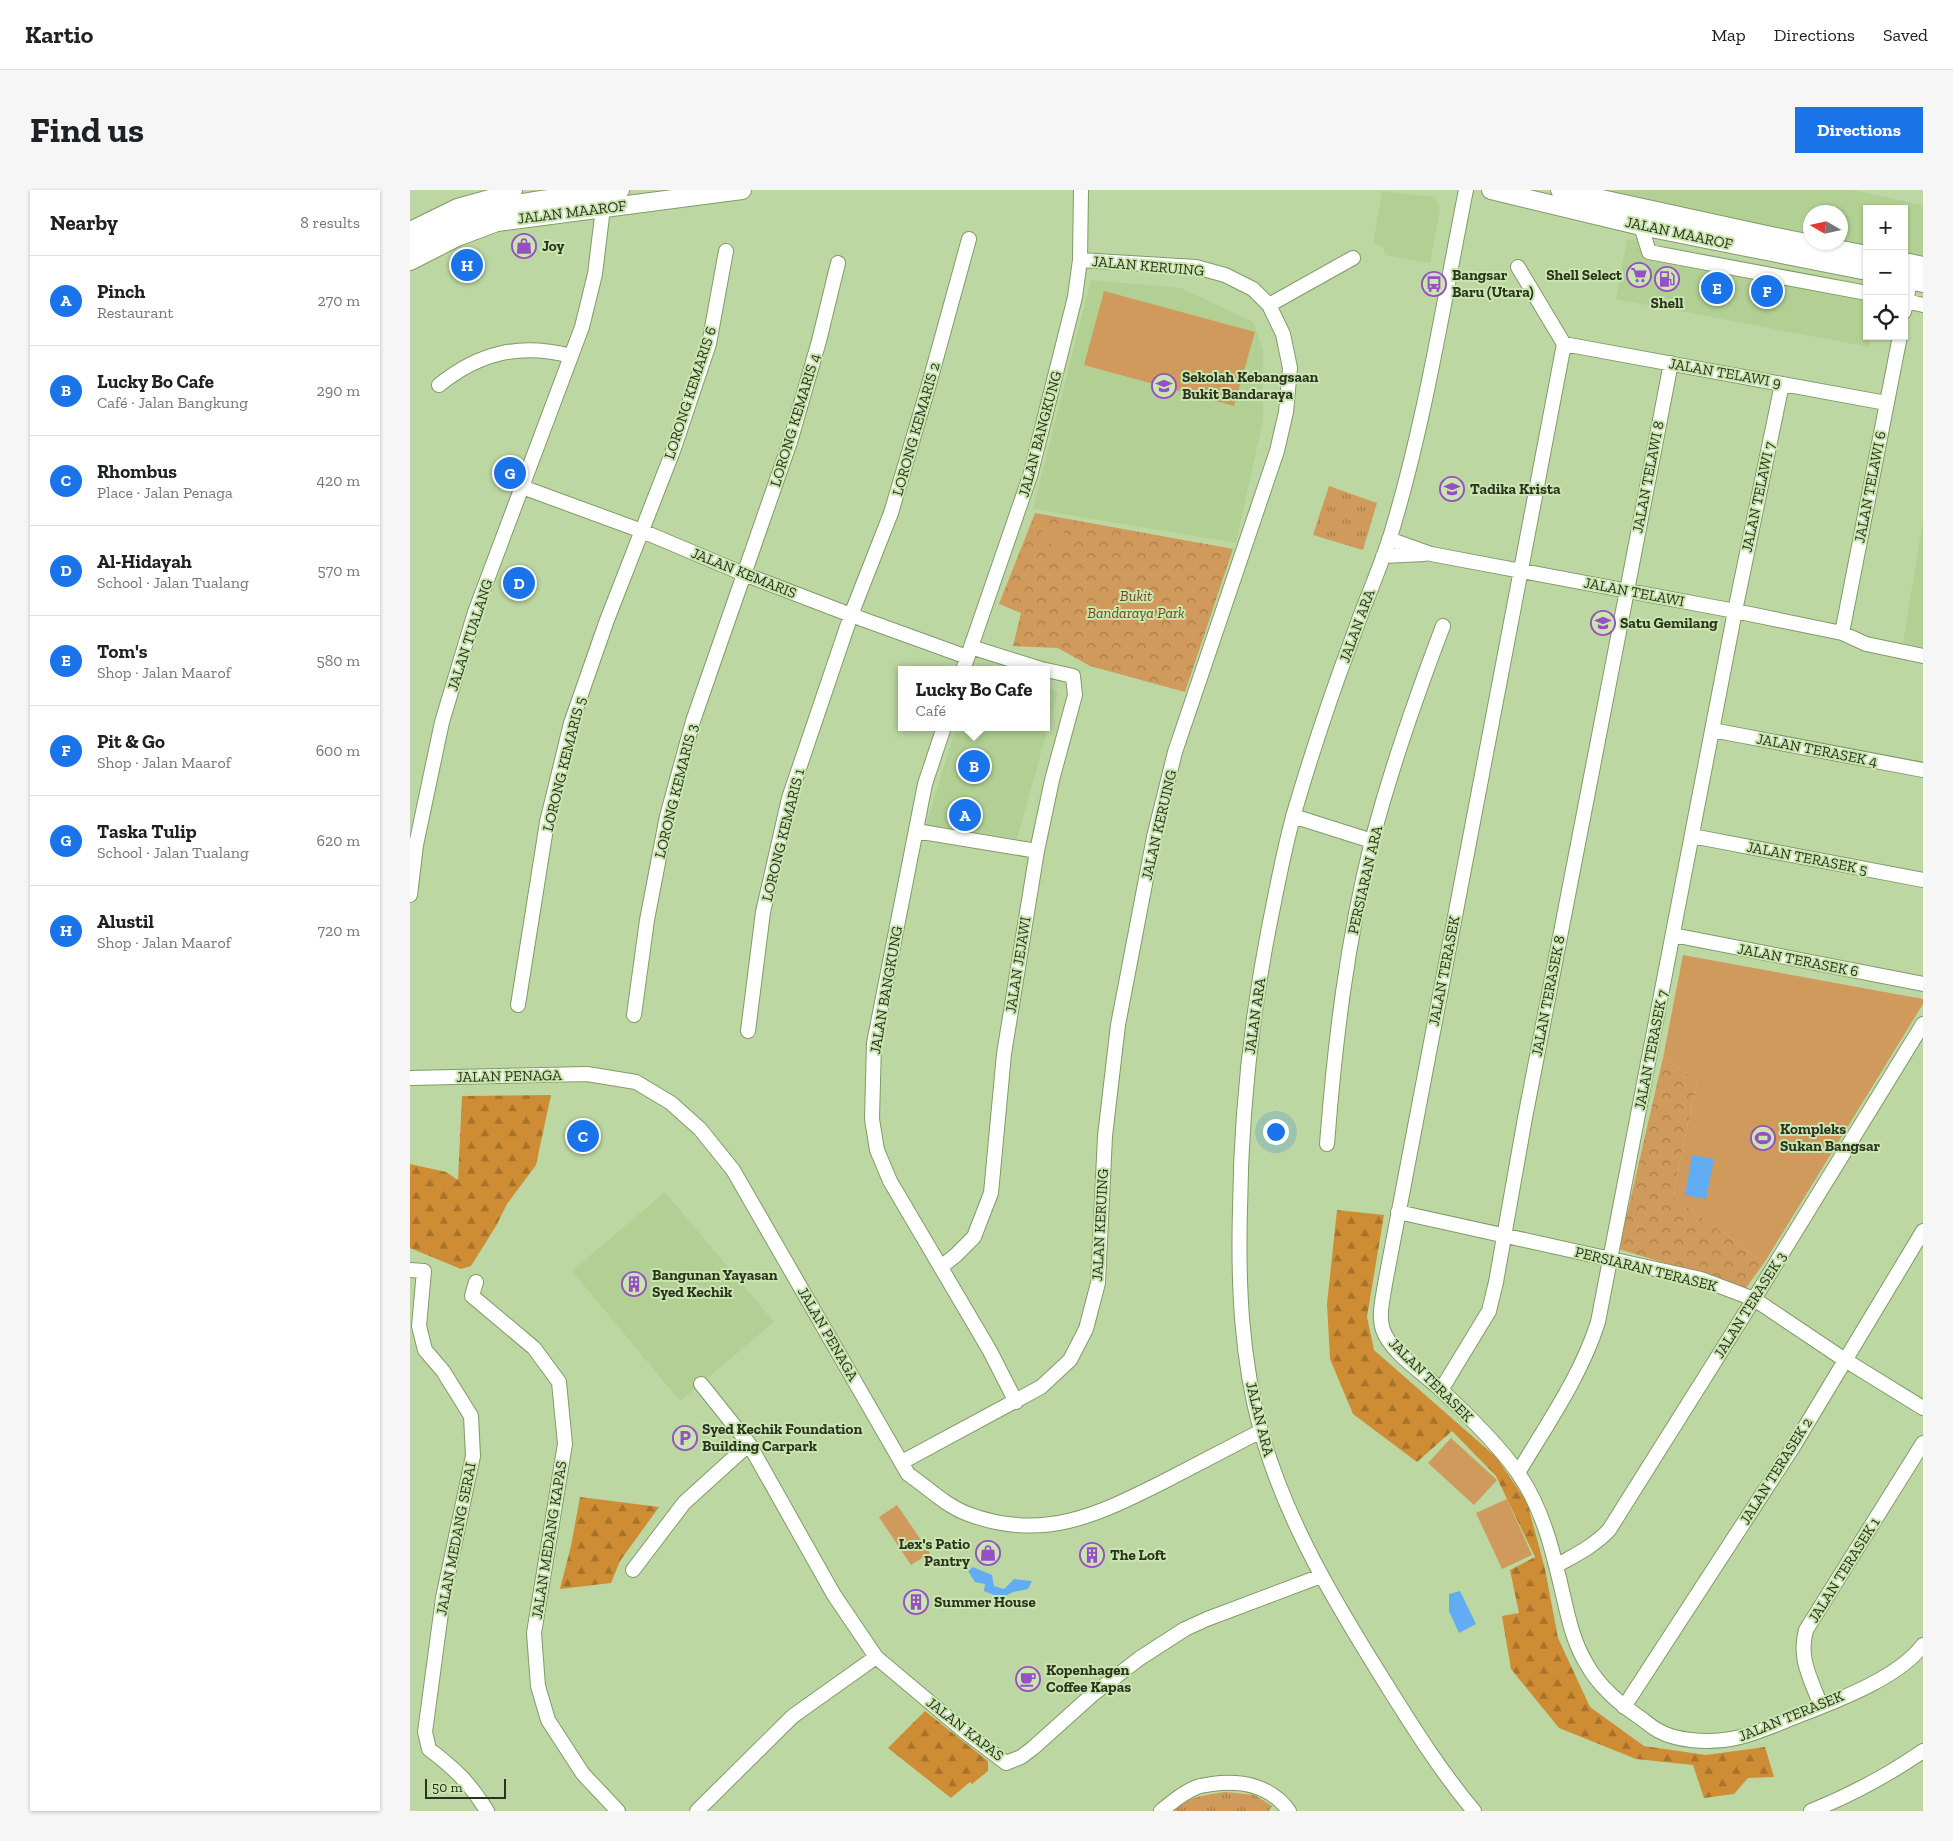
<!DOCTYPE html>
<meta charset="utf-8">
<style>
:root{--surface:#fff;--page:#f6f6f6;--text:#202124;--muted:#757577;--line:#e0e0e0;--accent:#1a73e8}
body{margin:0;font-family:"Zilla Slab",serif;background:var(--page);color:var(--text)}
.controls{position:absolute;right:15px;top:15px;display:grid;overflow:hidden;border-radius:0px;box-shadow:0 1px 4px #0004}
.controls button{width:45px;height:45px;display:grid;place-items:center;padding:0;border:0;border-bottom:1px solid var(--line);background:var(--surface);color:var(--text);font:25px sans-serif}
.compass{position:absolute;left:1393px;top:15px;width:45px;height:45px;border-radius:50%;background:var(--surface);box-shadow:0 1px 4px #0004;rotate:279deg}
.scale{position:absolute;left:15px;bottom:12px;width:81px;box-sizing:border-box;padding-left:5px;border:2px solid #29331e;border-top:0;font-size:14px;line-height:18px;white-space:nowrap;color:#29331e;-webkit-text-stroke:4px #cae5af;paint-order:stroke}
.you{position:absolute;left:865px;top:941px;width:18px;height:18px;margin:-12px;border:4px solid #fff;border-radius:50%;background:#1a73e8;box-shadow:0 0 0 8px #1a73e833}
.badge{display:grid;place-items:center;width:32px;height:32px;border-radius:50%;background:var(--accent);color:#fff;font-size:16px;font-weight:700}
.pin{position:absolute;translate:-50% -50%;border:2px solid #fff;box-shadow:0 1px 5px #0006}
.popup{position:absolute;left:488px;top:476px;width:152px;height:65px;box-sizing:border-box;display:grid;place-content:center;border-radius:0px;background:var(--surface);filter:drop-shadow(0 1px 4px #0005);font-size:16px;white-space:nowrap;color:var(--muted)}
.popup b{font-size:19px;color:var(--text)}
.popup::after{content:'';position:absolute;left:50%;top:100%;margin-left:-10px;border:10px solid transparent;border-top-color:var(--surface)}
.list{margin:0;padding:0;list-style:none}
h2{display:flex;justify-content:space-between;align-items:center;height:65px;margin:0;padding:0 20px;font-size:21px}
h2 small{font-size:16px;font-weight:400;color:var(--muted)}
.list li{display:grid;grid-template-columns:32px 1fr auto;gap:15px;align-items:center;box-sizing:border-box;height:90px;padding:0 20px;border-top:1px solid var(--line)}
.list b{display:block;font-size:19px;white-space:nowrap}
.list p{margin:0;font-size:16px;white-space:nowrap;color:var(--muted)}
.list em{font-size:16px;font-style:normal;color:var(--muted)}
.icon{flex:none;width:28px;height:28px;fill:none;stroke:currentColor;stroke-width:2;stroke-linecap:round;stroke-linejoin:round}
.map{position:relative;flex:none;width:1513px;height:1621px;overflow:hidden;border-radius:0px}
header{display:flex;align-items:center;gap:30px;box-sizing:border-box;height:70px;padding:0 25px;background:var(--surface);border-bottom:1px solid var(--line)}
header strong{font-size:24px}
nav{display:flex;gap:28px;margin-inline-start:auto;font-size:18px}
.intro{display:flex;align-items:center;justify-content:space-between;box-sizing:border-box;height:120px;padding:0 30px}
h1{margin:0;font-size:35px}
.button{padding:12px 22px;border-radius:0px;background:var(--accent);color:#fff;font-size:18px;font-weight:700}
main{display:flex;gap:30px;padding:0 30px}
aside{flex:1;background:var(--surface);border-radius:0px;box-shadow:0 1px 4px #0004}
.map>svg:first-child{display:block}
.built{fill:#b2d094}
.grass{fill:url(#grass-tufts)}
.forest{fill:url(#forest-firs)}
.park{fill:url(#park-crowns)}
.pitch{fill:#cf9a5b}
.water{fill:#62acf4}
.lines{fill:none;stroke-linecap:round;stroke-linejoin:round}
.minor-casing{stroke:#829a68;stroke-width:16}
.major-casing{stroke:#829a68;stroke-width:20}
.minor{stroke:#fff;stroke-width:14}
.major{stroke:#fff;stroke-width:18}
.labels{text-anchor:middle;stroke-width:4;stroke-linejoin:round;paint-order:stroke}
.street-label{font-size:15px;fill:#29331e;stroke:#cae5af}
.poi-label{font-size:15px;font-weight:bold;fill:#29331e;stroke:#cae5af;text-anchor:start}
.park-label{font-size:15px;font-style:italic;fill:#6f4c20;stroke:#cae5af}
</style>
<header>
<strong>Kartio</strong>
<nav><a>Map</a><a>Directions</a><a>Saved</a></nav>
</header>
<div class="intro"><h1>Find us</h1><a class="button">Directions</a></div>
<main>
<aside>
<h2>Nearby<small>8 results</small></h2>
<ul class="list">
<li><span class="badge">A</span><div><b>Pinch</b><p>Restaurant</p></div><em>270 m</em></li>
<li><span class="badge">B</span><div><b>Lucky Bo Cafe</b><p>Café · Jalan Bangkung</p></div><em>290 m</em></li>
<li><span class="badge">C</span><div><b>Rhombus</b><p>Place · Jalan Penaga</p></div><em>420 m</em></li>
<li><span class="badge">D</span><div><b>Al-Hidayah</b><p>School · Jalan Tualang</p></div><em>570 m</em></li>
<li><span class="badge">E</span><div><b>Tom's</b><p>Shop · Jalan Maarof</p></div><em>580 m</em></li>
<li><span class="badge">F</span><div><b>Pit &amp; Go</b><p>Shop · Jalan Maarof</p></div><em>600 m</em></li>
<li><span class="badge">G</span><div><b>Taska Tulip</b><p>School · Jalan Tualang</p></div><em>620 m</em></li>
<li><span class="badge">H</span><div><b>Alustil</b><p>Shop · Jalan Maarof</p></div><em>720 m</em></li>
</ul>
</aside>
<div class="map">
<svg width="1513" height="1621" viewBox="0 0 1513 1621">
<defs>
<pattern id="grass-tufts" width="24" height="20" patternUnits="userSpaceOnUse" patternTransform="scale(1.25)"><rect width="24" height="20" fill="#cf9a5b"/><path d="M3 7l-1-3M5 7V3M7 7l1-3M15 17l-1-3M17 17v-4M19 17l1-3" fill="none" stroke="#a87e4b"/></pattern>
<pattern id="forest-firs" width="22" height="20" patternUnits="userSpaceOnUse" patternTransform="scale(1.25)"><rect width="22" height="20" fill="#ce8c34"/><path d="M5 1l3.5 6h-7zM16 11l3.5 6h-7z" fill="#a7732b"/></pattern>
<pattern id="park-crowns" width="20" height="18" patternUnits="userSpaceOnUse" patternTransform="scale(1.25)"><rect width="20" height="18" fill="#cf9a5b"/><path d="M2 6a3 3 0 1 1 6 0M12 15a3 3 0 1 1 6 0" fill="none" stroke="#a87e4b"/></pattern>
</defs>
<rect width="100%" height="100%" fill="#bdd7a2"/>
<path class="built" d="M1168 0H1443L1513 15V68L1494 65V19H1457V57L1431 52 1430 22H1400V46Z
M972 1 1025 7 1030 19 1020 73 975 65 973 56 963 54Z
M1217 49 1457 94V146H1461L1459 157 1206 109Z
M681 90 771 98 843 132 853 160V231L826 353 623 319Z
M1513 329V457L1493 453Z
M637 498 648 502 607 649 516 635 546 537H636Z
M255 1002 364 1132 270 1211 162 1081Z"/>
<path class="grass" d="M919 296 967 313 953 360 903 345Z
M815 1602 845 1605 862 1616 859 1621H761C775 1607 796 1605 815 1602Z"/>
<path class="forest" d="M141 905 126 975 97 1014 86 1036 61 1076 51 1079 0 1058V974L36 982 48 990 52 906Z
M927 1020 974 1025 957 1127 964 1160 1086 1267 1117 1312 1135 1379 1148 1448 1180 1517 1234 1556 1296 1565 1355 1557 1364 1587 1338 1588 1324 1604 1294 1608 1283 1575 1226 1569 1149 1538 1101 1479 1092 1426 1109 1423 1100 1380 1125 1367 1086 1286 1042 1241 1007 1272 943 1224 920 1169 917 1114Z
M170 1307 249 1317 210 1371 201 1393 150 1399 161 1356Z
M515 1521 578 1571V1581L562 1594 560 1592 541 1608 478 1558Z"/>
<path class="park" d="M625 323 823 359 775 502 680 476 648 458 603 456 611 423 589 414Z
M1253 868 1287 890 1263 1006 1354 1073 1336 1098 1209 1059Z"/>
<path class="pitch" d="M694 101 845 142 824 216 674 175Z
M633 337 656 343 653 357 629 351Z
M1273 765 1513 809V814L1354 1073 1263 1006 1287 890 1253 868Z
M1041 1248 1087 1290 1064 1315 1018 1273Z
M1097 1309 1122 1365 1092 1379 1066 1323Z
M487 1315 520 1363 501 1375 469 1327Z"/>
<path class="water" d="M1282 965 1304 969 1296 1009 1275 1005Z
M563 1377 582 1385 584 1396 594 1399 604 1389 622 1391 618 1399 603 1402 591 1408 574 1401 575 1394 565 1392 558 1381Z
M1050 1401 1066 1434 1049 1443 1039 1421V1404Z"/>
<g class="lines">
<defs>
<path id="minor" d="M1056 0C1033 115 1015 232 981 344 970 379 954 414 942 449 921 505 902 562 885 620 874 658 867 698 859 737 841 830 831 924 830 1019 828 1094 831 1168 851 1241 876 1332 926 1414 976 1494 1003 1537 1031 1582 1064 1621
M1231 36 1239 62 1457 103
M0 39 47 16 105 0
M1108 77 1154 154 975 1094C973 1108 968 1126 973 1140 981 1163 1014 1183 1031 1200 1058 1225 1087 1253 1108 1283 1134 1320 1144 1366 1154 1409 1159 1431 1164 1453 1176 1473 1189 1497 1210 1514 1232 1529 1237 1533 1243 1538 1249 1541 1258 1546 1271 1549 1281 1550 1318 1554 1341 1545 1375 1531 1417 1514 1486 1491 1513 1455
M1496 111 1513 115
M859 115 943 68
M1494 122 1502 82
M1154 154 1476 213
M29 195C70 162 110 153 161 166
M112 297 232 341 334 384 441 425 557 467
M979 349 1021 364 1325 421 1432 443 1456 454 1513 466
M973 366 1014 364
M1432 443 1490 146
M561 457 634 480
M553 480 620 286 665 107 670 70 671 0
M534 537 515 594 464 853 462 929 467 960 480 991 580 1161 606 1212
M1302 540 1513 580
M883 626 962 651
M506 641 627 661
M1282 646 1513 690
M0 705 6 655 32 532 65 422 172 137 185 84 194 10
M1263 745 1513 794
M108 815 137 632 161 533 197 430 263 261 299 154 316 61
M224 825 237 730 257 626 283 531 380 252 409 151 428 73
M338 841 353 722 379 608 441 425 481 323 518 198 559 49
M0 888 177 884 226 892 261 913 290 939 323 980 498 1284C517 1297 536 1316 558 1324 633 1352 687 1325 753 1292 786 1275 818 1258 851 1241
M917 954C925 851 937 751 962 651 981 578 1006 507 1033 436
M988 1022 1291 1089 1344 1109 1435 1170 1513 1218
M531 1077 546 1065 564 1047 581 1003 594 864 627 661 642 590 665 505 663 486 636 480
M0 1080 14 1081 9 1136 15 1160 33 1181 61 1226 63 1266 33 1408 15 1542 19 1559C45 1579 59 1592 77 1621
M66 1092 62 1106 124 1158 149 1192 155 1254 124 1443 128 1496 138 1530 173 1584 208 1621
M291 1194 339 1254 424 1405 466 1467 554 1541 596 1573 611 1567 623 1558 682 1505 730 1468 775 1439 797 1429 911 1386
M1031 1200 1079 1121 1086 1092 1115 928 1261 173
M492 1272 631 1197 660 1170 676 1139 688 1093 695 946 708 835 744 647 765 562 867 261 876 222 880 178 873 144 859 115 843 99 815 85 786 77 670 70
M1108 1283C1137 1234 1171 1186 1188 1132L1325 421 1372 194
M1146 1376C1165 1365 1184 1356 1199 1340L1344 1109 1513 834
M223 1380 274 1313 339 1254
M1411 1516C1401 1489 1388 1469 1396 1440L1513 1253
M1214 1517 1383 1257 1513 1041
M287 1621 383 1526 466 1467
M751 1621C762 1612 774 1602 787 1597 792 1595 798 1595 802 1594 832 1590 861 1596 879 1621
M1401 1621C1441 1605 1478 1585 1513 1561"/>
<path id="major" d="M1081 0 1231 36 1457 81
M1150 0 1361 46 1457 65
M0 54C22 40 55 25 81 19 123 9 167 6 210 0
M0 71 47 47 87 32 332 0
M1494 72 1513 76
M1494 89 1513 93"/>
</defs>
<use href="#minor" class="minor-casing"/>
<use href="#major" class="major-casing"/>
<use href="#minor" class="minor"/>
<use href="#major" class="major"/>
</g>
<defs>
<symbol id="shop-ring" viewBox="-11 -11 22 22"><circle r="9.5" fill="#cae5af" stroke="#9650c4" stroke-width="1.5"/><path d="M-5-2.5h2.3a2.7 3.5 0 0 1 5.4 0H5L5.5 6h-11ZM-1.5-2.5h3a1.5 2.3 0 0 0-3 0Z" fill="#9650c4"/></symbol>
<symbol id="supermarket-ring" viewBox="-11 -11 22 22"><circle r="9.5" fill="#cae5af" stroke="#9650c4" stroke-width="1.5"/><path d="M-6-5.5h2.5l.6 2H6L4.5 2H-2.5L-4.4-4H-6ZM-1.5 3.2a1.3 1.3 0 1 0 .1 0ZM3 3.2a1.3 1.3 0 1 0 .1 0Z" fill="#9650c4"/></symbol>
<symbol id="fuel-ring" viewBox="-11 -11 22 22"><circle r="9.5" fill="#cae5af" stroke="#9650c4" stroke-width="1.5"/><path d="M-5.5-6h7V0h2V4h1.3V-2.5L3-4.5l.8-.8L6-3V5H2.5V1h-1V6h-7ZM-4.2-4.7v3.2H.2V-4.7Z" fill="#9650c4"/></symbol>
<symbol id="bus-ring" viewBox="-11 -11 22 22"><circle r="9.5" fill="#cae5af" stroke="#9650c4" stroke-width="1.5"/><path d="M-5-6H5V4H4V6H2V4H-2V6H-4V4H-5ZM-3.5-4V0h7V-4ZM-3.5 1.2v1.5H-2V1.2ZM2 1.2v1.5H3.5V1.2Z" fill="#9650c4"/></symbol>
<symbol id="school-ring" viewBox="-11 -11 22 22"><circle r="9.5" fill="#cae5af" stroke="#9650c4" stroke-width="1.5"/><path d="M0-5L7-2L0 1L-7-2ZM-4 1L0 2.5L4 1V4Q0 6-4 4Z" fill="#9650c4"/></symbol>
<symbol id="stadium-ring" viewBox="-11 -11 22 22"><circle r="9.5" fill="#cae5af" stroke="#9650c4" stroke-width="1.5"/><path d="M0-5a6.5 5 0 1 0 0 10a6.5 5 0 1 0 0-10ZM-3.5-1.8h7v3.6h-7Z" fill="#9650c4"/></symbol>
<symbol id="building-ring" viewBox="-11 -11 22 22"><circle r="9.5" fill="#cae5af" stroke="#9650c4" stroke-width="1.5"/><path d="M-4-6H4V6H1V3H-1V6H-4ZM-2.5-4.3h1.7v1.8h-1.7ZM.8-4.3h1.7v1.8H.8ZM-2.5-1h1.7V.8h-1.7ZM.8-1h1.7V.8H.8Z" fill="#9650c4"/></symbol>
<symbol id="parking-ring" viewBox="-11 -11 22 22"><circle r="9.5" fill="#cae5af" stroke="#9650c4" stroke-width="1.5"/><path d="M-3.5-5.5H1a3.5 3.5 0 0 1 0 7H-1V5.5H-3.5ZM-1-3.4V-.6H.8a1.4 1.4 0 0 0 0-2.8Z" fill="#9650c4"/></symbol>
<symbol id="cafe-ring" viewBox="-11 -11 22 22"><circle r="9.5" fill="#cae5af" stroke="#9650c4" stroke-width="1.5"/><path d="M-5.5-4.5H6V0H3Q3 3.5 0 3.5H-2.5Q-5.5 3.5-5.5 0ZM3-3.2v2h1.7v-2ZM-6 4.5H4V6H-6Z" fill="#9650c4"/></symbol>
</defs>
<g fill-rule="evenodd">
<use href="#shop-ring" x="100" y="42" width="28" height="28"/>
<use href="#supermarket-ring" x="1215" y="71" width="28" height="28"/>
<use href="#fuel-ring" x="1243" y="75" width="28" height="28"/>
<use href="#bus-ring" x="1010" y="80" width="28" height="28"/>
<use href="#school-ring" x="740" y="182" width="28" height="28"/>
<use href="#school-ring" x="1028" y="285" width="28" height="28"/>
<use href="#school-ring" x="1179" y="419" width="28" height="28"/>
<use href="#stadium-ring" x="1339" y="934" width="28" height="28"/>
<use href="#building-ring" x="210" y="1080" width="28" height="28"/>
<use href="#parking-ring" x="261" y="1234" width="28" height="28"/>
<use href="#shop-ring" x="564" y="1349" width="28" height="28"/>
<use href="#building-ring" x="668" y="1351" width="28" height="28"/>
<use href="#building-ring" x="492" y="1398" width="28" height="28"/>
<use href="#cafe-ring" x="604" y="1475" width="28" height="28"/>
</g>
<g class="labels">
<g class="street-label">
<text transform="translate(162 22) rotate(-7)" y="5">JALAN MAAROF</text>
<text transform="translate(1269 43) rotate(12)" y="5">JALAN MAAROF</text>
<text transform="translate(738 76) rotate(5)" y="5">JALAN KERUING</text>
<text transform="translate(1315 183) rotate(10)" y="5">JALAN TELAWI 9</text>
<text transform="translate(280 203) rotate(-72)" y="5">LORONG KEMARIS 6</text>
<text transform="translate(385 230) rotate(-73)" y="5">LORONG KEMARIS 4</text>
<text transform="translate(506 239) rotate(-74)" y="5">LORONG KEMARIS 2</text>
<text transform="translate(630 244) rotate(-75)" y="5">JALAN BANGKUNG</text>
<text transform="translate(1238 287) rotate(-79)" y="5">JALAN TELAWI 8</text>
<text transform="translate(1460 297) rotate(-79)" y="5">JALAN TELAWI 6</text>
<text transform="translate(1348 307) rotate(-78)" y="5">JALAN TELAWI 7</text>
<text transform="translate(334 383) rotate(22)" y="5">JALAN KEMARIS</text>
<text transform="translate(1224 402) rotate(11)" y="5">JALAN TELAWI</text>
<text transform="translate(947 436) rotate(-70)" y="5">JALAN ARA</text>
<text transform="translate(60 445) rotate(-72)" y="5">JALAN TUALANG</text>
<text transform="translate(1407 560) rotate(11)" y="5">JALAN TERASEK 4</text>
<text transform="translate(154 574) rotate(-76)" y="5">LORONG KEMARIS 5</text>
<text transform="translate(266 601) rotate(-76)" y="5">LORONG KEMARIS 3</text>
<text transform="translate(749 635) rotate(-77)" y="5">JALAN KERUING</text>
<text transform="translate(373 645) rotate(-76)" y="5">LORONG KEMARIS 1</text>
<text transform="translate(1397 668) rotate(11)" y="5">JALAN TERASEK 5</text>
<text transform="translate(955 690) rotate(-77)" y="5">PERSIARAN ARA</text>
<text transform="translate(1388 770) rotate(11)" y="5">JALAN TERASEK 6</text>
<text transform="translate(608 775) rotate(-81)" y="5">JALAN JEJAWI</text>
<text transform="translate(1034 781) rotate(-79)" y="5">JALAN TERASEK</text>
<text transform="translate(476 800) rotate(-80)" y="5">JALAN BANGKUNG</text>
<text transform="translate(1138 806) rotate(-79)" y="5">JALAN TERASEK 8</text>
<text transform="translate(845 826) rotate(-82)" y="5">JALAN ARA</text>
<text transform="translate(1241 860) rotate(-79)" y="5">JALAN TERASEK 7</text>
<text transform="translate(99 886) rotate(-1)" y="5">JALAN PENAGA</text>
<text transform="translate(690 1035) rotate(-87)" y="5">JALAN KERUING</text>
<text transform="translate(1236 1079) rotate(14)" y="5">PERSIARAN TERASEK</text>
<text transform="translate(1340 1115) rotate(-58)" y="5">JALAN TERASEK 3</text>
<text transform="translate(418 1144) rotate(60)" y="5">JALAN PENAGA</text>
<text transform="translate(1021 1190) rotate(45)" y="5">JALAN TERASEK</text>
<text transform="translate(850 1229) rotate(76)" y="5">JALAN ARA</text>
<text transform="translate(1366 1281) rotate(-58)" y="5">JALAN TERASEK 2</text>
<text transform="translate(46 1349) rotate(-79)" y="5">JALAN MEDANG SERAI</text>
<text transform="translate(139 1350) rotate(-81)" y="5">JALAN MEDANG KAPAS</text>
<text transform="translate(1434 1380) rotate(-58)" y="5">JALAN TERASEK 1</text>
<text transform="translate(1381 1526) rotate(-22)" y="5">JALAN TERASEK</text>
<text transform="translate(555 1539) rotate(38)" y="5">JALAN KAPAS</text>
</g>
<g class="poi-label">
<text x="132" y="61">Joy</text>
<text x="1042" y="90">Bangsar<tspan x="1042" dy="17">Baru (Utara)</tspan></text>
<text x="1212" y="90" text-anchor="end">Shell Select</text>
<text x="1257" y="118" text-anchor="middle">Shell</text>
<text x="772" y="192">Sekolah Kebangsaan<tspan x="772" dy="17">Bukit Bandaraya</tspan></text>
<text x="1060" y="304">Tadika Krista</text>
<text x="1210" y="438">Satu Gemilang</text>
<text x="1370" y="944">Kompleks<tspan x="1370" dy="17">Sukan Bangsar</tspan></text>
<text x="242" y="1090">Bangunan Yayasan<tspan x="242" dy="17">Syed Kechik</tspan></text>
<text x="292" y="1244">Syed Kechik Foundation<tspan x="292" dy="17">Building Carpark</tspan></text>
<text x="560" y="1359" text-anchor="end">Lex's Patio<tspan x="560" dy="17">Pantry</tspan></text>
<text x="700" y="1370">The Loft</text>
<text x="524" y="1417">Summer House</text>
<text x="636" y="1485">Kopenhagen<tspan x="636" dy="17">Coffee Kapas</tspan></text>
</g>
<g class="park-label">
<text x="726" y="411">Bukit<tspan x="726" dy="17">Bandaraya Park</tspan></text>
</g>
</g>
</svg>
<div class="controls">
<button>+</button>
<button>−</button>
<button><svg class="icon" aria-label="locate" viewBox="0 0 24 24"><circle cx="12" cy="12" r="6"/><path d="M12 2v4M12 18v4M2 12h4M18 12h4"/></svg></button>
</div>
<svg class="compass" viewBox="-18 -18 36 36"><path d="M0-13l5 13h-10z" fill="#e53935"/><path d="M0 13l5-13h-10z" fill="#757577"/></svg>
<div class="scale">50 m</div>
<div class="you"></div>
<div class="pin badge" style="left:555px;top:625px">A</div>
<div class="pin badge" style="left:564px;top:576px">B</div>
<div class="popup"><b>Lucky Bo Cafe</b>Café</div>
<div class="pin badge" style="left:173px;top:946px">C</div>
<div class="pin badge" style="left:109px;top:393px">D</div>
<div class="pin badge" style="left:1307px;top:98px">E</div>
<div class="pin badge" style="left:1357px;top:101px">F</div>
<div class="pin badge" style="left:100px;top:283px">G</div>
<div class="pin badge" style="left:57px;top:75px">H</div>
</div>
</main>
